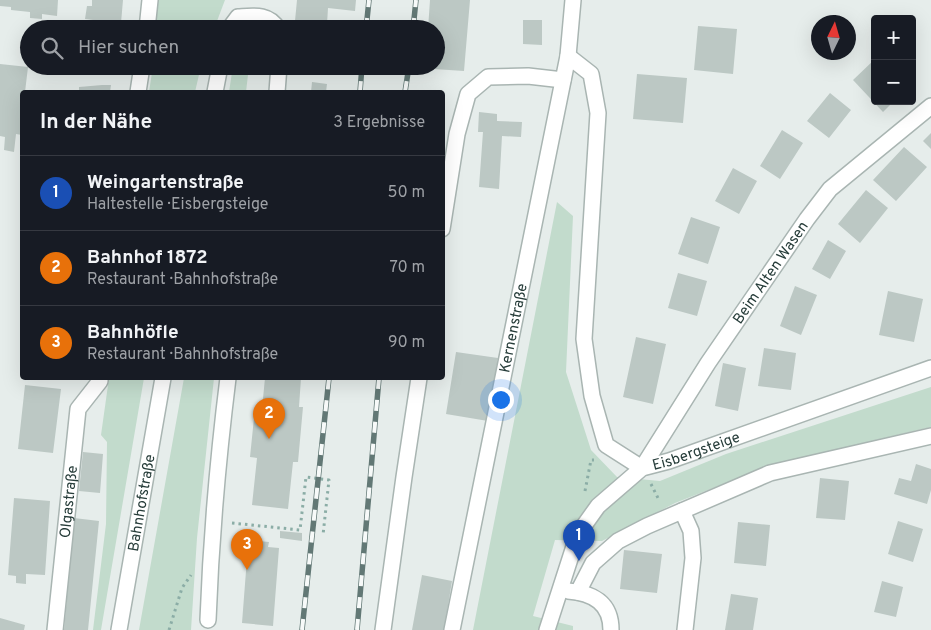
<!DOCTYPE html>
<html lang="de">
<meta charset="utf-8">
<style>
:root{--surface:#171b24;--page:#242831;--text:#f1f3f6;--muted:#9ea1a6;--line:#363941;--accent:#b45309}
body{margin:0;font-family:Overpass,sans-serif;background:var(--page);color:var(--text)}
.controls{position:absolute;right:15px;top:15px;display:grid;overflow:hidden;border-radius:5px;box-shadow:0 5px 20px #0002}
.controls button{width:45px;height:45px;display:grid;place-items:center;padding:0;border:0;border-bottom:1px solid var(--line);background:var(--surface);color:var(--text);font:25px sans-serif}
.compass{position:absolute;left:811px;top:15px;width:45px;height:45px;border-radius:50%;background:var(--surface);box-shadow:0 5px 20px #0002;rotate:5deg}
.you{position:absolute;left:500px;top:399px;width:18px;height:18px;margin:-12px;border:4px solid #fff;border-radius:50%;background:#1a73e8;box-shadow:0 0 0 8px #1a73e833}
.badge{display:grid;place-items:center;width:32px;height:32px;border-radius:50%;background:var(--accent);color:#fff;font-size:16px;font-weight:700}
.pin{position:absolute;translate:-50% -41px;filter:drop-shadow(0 1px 2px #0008)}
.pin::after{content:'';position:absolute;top:26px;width:18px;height:15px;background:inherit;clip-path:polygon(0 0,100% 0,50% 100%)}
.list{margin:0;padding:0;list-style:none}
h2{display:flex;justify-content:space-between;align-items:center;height:65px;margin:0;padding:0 20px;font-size:21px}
h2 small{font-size:16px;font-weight:400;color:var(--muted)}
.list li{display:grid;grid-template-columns:32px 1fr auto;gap:15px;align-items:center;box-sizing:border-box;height:75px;padding:0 20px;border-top:1px solid var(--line)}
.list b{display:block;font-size:19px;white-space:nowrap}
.list p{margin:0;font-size:16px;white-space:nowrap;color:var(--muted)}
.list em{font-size:16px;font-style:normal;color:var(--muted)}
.icon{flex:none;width:28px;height:28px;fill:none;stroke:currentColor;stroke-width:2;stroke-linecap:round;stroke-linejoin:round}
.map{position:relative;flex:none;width:931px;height:630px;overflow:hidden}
.search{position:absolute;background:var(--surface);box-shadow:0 5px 20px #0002;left:20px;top:20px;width:425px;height:55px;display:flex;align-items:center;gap:12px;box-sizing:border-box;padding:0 18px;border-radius:28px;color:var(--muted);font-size:19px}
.panel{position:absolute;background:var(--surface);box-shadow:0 5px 20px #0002;left:20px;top:90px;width:425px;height:290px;border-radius:5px}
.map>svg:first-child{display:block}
.green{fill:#c2dbcc}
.building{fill:#bcc8c4}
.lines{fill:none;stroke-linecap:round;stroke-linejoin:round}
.minor-casing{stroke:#a9b5b2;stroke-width:18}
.path{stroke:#8bada6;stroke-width:3;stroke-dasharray:2.5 4;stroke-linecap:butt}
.minor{stroke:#fff;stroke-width:15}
.rail-casing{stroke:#627875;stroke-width:5.5}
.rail{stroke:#f7faf9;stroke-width:4;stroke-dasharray:11;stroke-linecap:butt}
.labels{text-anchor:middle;stroke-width:4.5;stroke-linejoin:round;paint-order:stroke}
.street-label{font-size:15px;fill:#273d3a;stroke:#f7faf9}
</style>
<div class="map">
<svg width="931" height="630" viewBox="0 0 931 630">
<rect width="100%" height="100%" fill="#e6edeb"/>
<path class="green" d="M152 0H225L214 29H156Z
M153 66H201L195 92H149Z
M233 66H249L246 92H229Z
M557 202 573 216 566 372 591 450 617 477 660 481 726 454 931 387V427L774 464 675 503 602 541 555 540 533 616 573 626V630H473Z
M109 378H144L101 630H93L106 524 107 442 101 435Z
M184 378H214L197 538 191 630H139Z"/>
<path class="building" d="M0 0H58L57 16 42 14V19L30 18V12L11 10V7L0 6Z
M92 0H123L121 23 125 24 124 29H92L93 20 85 19 87 6H92Z
M297 0H356L355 11 328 8 327 24 295 21Z
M430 0H470L464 71 419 68V66H436V29H428Z
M523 20H542V45L523 44Z
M698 26 737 29 733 74 694 70Z
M875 59V101H894L883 112 853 80Z
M0 64 28 67 25 92H22V135L16 134 14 152 4 150 5 137 0 136Z
M637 74 687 78 683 123 633 119Z
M312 82 327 84 326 92H311Z
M102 85H111L110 92H79V87Z
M830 93 851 110 829 138 807 121Z
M479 112 497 114V121L522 122 521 137 502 136 499 189 479 187 483 132H478Z
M782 130 803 143 780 179 760 166Z
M931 133V149L923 141Z
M904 147 927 167 896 201 873 180Z
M733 168 757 181 739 214 715 201Z
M866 190 888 208 860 243 838 224Z
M691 217 720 227 708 264 678 254Z
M828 240 846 251 830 279 812 269Z
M678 273 707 281 697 316 668 308Z
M795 286 817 295 801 335 780 326Z
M888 291 923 299 914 342 879 335Z
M636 337 666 344 653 404 623 397Z
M764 348 796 353 791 390 758 386Z
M456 352 498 358 488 421 446 414Z
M723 363 746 368 738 411 715 406Z
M265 378H301L299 407H303L298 462H293L288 509 252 505 257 458 250 457 254 418 261 419Z
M25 385 61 389 53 453 18 449Z
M83 452 103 454 100 493 79 491Z
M916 464 931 469V490L927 504 894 494 899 478 911 481Z
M820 478 849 481 845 520 816 518Z
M14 498 50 501 45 575 26 574V584L16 583V576L8 575Z
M74 518 99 521 88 630H64Z
M898 521 923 529 913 562 888 554Z
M738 522 770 525 766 566 734 563Z
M280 531 302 533V541L280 538Z
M259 541 269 542 268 547 279 548 273 626 242 623 248 545 259 546Z
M624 550 662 554 657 593 620 589Z
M422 575 452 581 444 630H412Z
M882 581 903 587 896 617 874 612Z
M731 594 758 598 753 630H725Z
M0 618 25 625 24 630H0Z"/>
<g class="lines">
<defs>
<g id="minor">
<path d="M147 29 150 0"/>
<path d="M229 29 238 17C253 16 269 13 278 29"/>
<path d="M568 56 591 74 598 113 584 339 592 396 606 445 642 468"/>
<path d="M138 92 142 66"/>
<path d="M215 92 220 66"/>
<path d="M277 92 279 66"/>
<path d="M442 229 457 134 468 94 488 77 528 76 563 80"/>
<path id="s1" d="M642 468 708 363 807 219 830 189 931 106"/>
<path d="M682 511 691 531 693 558 685 630"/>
<path d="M568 591C593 593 611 603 611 630"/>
<path d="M578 592 593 563 618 541 647 526 770 473 931 436"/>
<path d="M208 620C211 539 218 458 228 378"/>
<path id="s2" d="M55 630 78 409 100 381V378"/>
<path id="s3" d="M119 630 163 378"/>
<path d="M383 630 404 477 419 378"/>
<path id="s4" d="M452 630 568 56 573 0"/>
<path id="s5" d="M547 630 578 534 598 506 642 468 669 461 931 368"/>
</g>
</defs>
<use href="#minor" class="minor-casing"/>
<path class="path" d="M651 484 659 500
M585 491 591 460H594
M232 523 300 530 306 477 329 480 323 535
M169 630 182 588 191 575"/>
<use href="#minor" class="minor"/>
<defs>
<path id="rail" d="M366 29 369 0
M413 29 416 0
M360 92 362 66
M405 92 409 66
M302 630 329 378
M357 630 379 378"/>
</defs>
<use href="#rail" class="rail-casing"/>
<use href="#rail" class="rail"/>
</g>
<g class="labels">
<g class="street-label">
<text dy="5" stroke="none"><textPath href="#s1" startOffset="234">Beim Alten Wasen</textPath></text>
<text dy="5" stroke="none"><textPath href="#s4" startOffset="308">Kernenstraße</textPath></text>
<text dy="5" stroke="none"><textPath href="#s5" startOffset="250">Eisbergsteige</textPath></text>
<text dy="5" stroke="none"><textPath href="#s2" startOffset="129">Olgastraße</textPath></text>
<text dy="5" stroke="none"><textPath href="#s3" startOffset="129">Bahnhofstraße</textPath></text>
</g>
</g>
</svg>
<div class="controls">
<button>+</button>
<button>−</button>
</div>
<svg class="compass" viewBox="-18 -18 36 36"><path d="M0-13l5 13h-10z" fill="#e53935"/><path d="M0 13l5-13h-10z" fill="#9ea1a6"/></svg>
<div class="you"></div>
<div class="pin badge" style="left:579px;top:561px;background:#1a4fb4">1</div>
<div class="pin badge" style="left:269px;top:439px;background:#e8710a">2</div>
<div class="pin badge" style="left:247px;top:570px;background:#e8710a">3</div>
<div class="search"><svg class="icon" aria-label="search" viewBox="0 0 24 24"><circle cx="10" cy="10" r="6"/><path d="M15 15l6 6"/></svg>Hier suchen</div>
<section class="panel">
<h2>In der Nähe<small>3 Ergebnisse</small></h2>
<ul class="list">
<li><span class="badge" style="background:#1a4fb4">1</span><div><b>Weingartenstraße</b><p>Haltestelle · Eisbergsteige</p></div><em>50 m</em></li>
<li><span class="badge" style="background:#e8710a">2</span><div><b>Bahnhof 1872</b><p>Restaurant · Bahnhofstraße</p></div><em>70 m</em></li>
<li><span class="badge" style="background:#e8710a">3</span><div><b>Bahnhöfle</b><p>Restaurant · Bahnhofstraße</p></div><em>90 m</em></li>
</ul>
</section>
</div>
